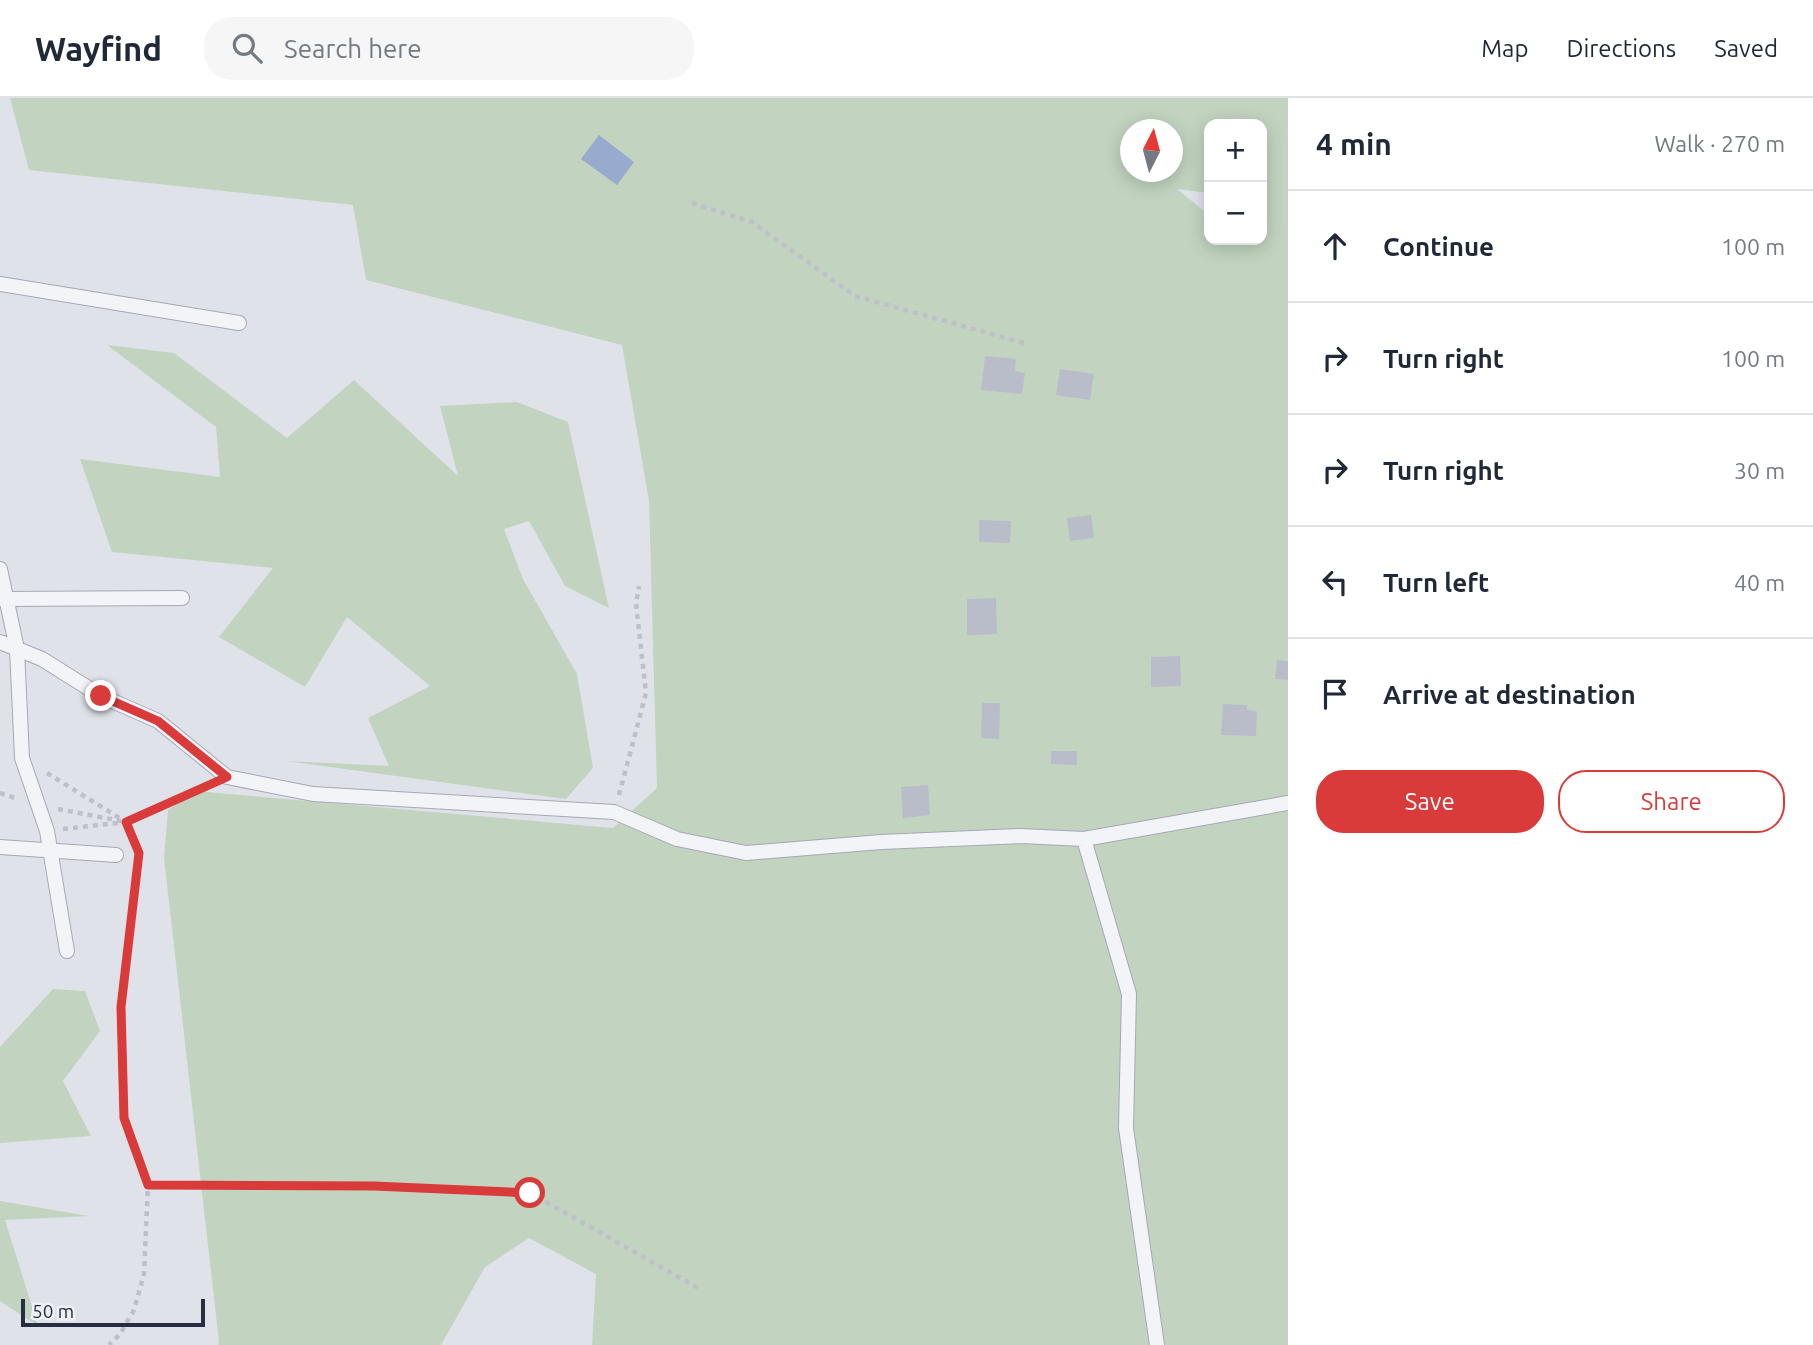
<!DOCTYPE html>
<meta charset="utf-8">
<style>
:root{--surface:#fff;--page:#f6f6f7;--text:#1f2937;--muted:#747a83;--line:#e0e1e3;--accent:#d93b3b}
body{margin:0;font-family:Ubuntu,sans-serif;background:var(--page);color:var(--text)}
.controls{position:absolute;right:21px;top:21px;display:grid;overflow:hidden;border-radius:14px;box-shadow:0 4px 18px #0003}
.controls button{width:63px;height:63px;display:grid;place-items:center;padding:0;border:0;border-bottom:2px solid var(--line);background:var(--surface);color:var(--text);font:35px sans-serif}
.compass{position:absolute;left:1120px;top:21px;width:63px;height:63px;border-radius:50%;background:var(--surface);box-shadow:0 4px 18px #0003;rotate:6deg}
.scale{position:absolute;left:21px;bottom:18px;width:184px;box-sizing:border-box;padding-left:7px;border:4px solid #272d43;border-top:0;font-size:19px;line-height:24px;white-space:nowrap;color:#272d43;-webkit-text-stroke:5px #eff1f7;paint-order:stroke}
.stop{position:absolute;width:21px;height:21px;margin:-16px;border:5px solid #d93b3b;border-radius:50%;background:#fff}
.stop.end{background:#d93b3b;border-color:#fff;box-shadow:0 2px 7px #0008}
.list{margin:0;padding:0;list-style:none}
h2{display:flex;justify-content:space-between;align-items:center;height:91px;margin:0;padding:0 28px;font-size:30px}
h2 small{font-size:23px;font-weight:400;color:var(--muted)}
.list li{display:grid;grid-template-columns:46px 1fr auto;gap:21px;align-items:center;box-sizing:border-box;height:112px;padding:0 28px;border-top:2px solid var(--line)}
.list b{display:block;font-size:26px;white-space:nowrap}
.list em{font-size:23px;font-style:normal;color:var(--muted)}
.actions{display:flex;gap:14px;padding:21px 28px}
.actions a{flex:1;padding:16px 0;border:2px solid var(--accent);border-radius:28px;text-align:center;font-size:24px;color:var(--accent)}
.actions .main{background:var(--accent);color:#fff}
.icon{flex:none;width:38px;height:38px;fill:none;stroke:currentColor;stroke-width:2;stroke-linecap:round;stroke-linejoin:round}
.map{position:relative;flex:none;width:1288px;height:1247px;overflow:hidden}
header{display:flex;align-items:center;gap:42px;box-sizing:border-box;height:98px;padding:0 35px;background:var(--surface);border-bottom:2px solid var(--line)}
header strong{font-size:33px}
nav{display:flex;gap:38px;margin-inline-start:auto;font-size:24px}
.search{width:490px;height:63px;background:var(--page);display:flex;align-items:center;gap:18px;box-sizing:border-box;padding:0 24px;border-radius:28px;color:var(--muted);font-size:26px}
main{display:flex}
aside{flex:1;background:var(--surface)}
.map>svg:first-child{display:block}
.green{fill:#c2d4c0;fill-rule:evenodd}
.water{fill:#98aacd}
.building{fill:#b9bdca}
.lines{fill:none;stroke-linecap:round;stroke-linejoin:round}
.lane-casing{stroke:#a5a8b5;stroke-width:16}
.path{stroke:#bec0c9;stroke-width:4.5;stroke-dasharray:5 5;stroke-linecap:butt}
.lane{stroke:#f3f4f8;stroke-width:14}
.route{stroke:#d93b3b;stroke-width:9}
</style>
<header>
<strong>Wayfind</strong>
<div class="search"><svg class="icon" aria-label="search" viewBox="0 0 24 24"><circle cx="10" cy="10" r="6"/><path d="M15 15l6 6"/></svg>Search here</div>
<nav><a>Map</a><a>Directions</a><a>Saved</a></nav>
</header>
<main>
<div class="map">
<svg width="1288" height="1247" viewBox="0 0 1288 1247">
<rect width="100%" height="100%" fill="#e0e2ea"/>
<path class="green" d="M10 0H1288V1247H592L596 1176 529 1140 485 1169 441 1247H218L219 1244 164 760 168 712 196 693 613 730 657 690 649 403 622 247 366 182 353 107 29 72ZM1209 26H1262V142H1209V117L1177 91 1209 95ZM1130 32H1172V74H1130Z
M107 247 174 255 287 340 354 282 458 378 440 308 517 304 568 324 609 510 565 488 529 423 504 431 523 481 577 576 593 670 566 701 286 663 389 668 368 620 430 588 347 519 305 589 219 539 273 470 112 454 80 361 220 379 216 329Z
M53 891 85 893 100 933 63 983 91 1038 0 1045V949Z
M0 1103 89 1118 5 1122 38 1228 0 1203Z"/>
<path class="water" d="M599 37 634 64 617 87 581 61Z"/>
<path class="building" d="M985 258 1016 261 1015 273 1025 275 1022 296 981 292Z
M1060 271 1094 276 1090 302 1056 297Z
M1091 417 1094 440 1070 443 1067 420Z
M979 422 1011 423 1010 445 979 444Z
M996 500 997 536 967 537V501Z
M1180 558 1181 588 1151 589V559Z
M1277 562 1288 563V582L1275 581Z
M982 605H1000L999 641 981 640Z
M1223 606 1247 607V612L1257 613 1256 638 1221 637Z
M1051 653H1077V667L1051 666Z
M928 687 930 717 903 720 901 689Z"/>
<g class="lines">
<defs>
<path id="lane" d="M0 186 239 225
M0 471 17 551 22 660 47 733 67 853
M0 501 182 500
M0 544 42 561 101 598 158 623 227 679 313 696 614 714 677 741 746 755 881 744 1021 738 1084 741 1288 705
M1084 741 1129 896 1126 1030 1157 1247
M0 749 116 757"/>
</defs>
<use href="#lane" class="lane-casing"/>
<path class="path" d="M692 105 752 124 855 198 1027 246
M47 675 126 724 139 755 121 909 124 1020 148 1087 144 1176 134 1212 120 1236 109 1247
M0 695 15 700
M619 697 646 595 636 506 639 488
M58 711 121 723
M63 731 126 724 210 687
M148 1087 374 1088 530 1095 700 1191"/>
<use href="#lane" class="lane"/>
</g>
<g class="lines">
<path class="route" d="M101 598 158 623 227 679 126 724 139 755 121 909 124 1020 148 1087 374 1088 530 1095"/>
</g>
</svg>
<div class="controls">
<button>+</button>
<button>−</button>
</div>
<svg class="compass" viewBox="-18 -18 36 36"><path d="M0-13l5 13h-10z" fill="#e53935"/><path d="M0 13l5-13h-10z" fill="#747a83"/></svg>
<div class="scale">50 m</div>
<div class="stop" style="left:530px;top:1095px"></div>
<div class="stop end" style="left:101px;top:598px"></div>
</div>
<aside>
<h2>4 min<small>Walk · 270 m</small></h2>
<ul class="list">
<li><svg class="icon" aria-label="ahead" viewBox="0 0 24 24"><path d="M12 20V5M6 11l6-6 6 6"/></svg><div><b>Continue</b></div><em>100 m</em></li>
<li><svg class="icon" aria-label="right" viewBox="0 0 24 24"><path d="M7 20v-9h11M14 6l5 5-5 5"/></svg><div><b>Turn right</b></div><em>100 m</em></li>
<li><svg class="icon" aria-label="right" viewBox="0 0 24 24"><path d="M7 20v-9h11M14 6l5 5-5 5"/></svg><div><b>Turn right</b></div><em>30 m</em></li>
<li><svg class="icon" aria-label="left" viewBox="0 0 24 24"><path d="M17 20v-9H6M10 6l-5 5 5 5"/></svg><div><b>Turn left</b></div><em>40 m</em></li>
<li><svg class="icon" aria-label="arrive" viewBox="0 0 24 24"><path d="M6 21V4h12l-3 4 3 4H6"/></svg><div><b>Arrive at destination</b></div></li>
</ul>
<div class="actions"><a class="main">Save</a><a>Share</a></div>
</aside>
</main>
